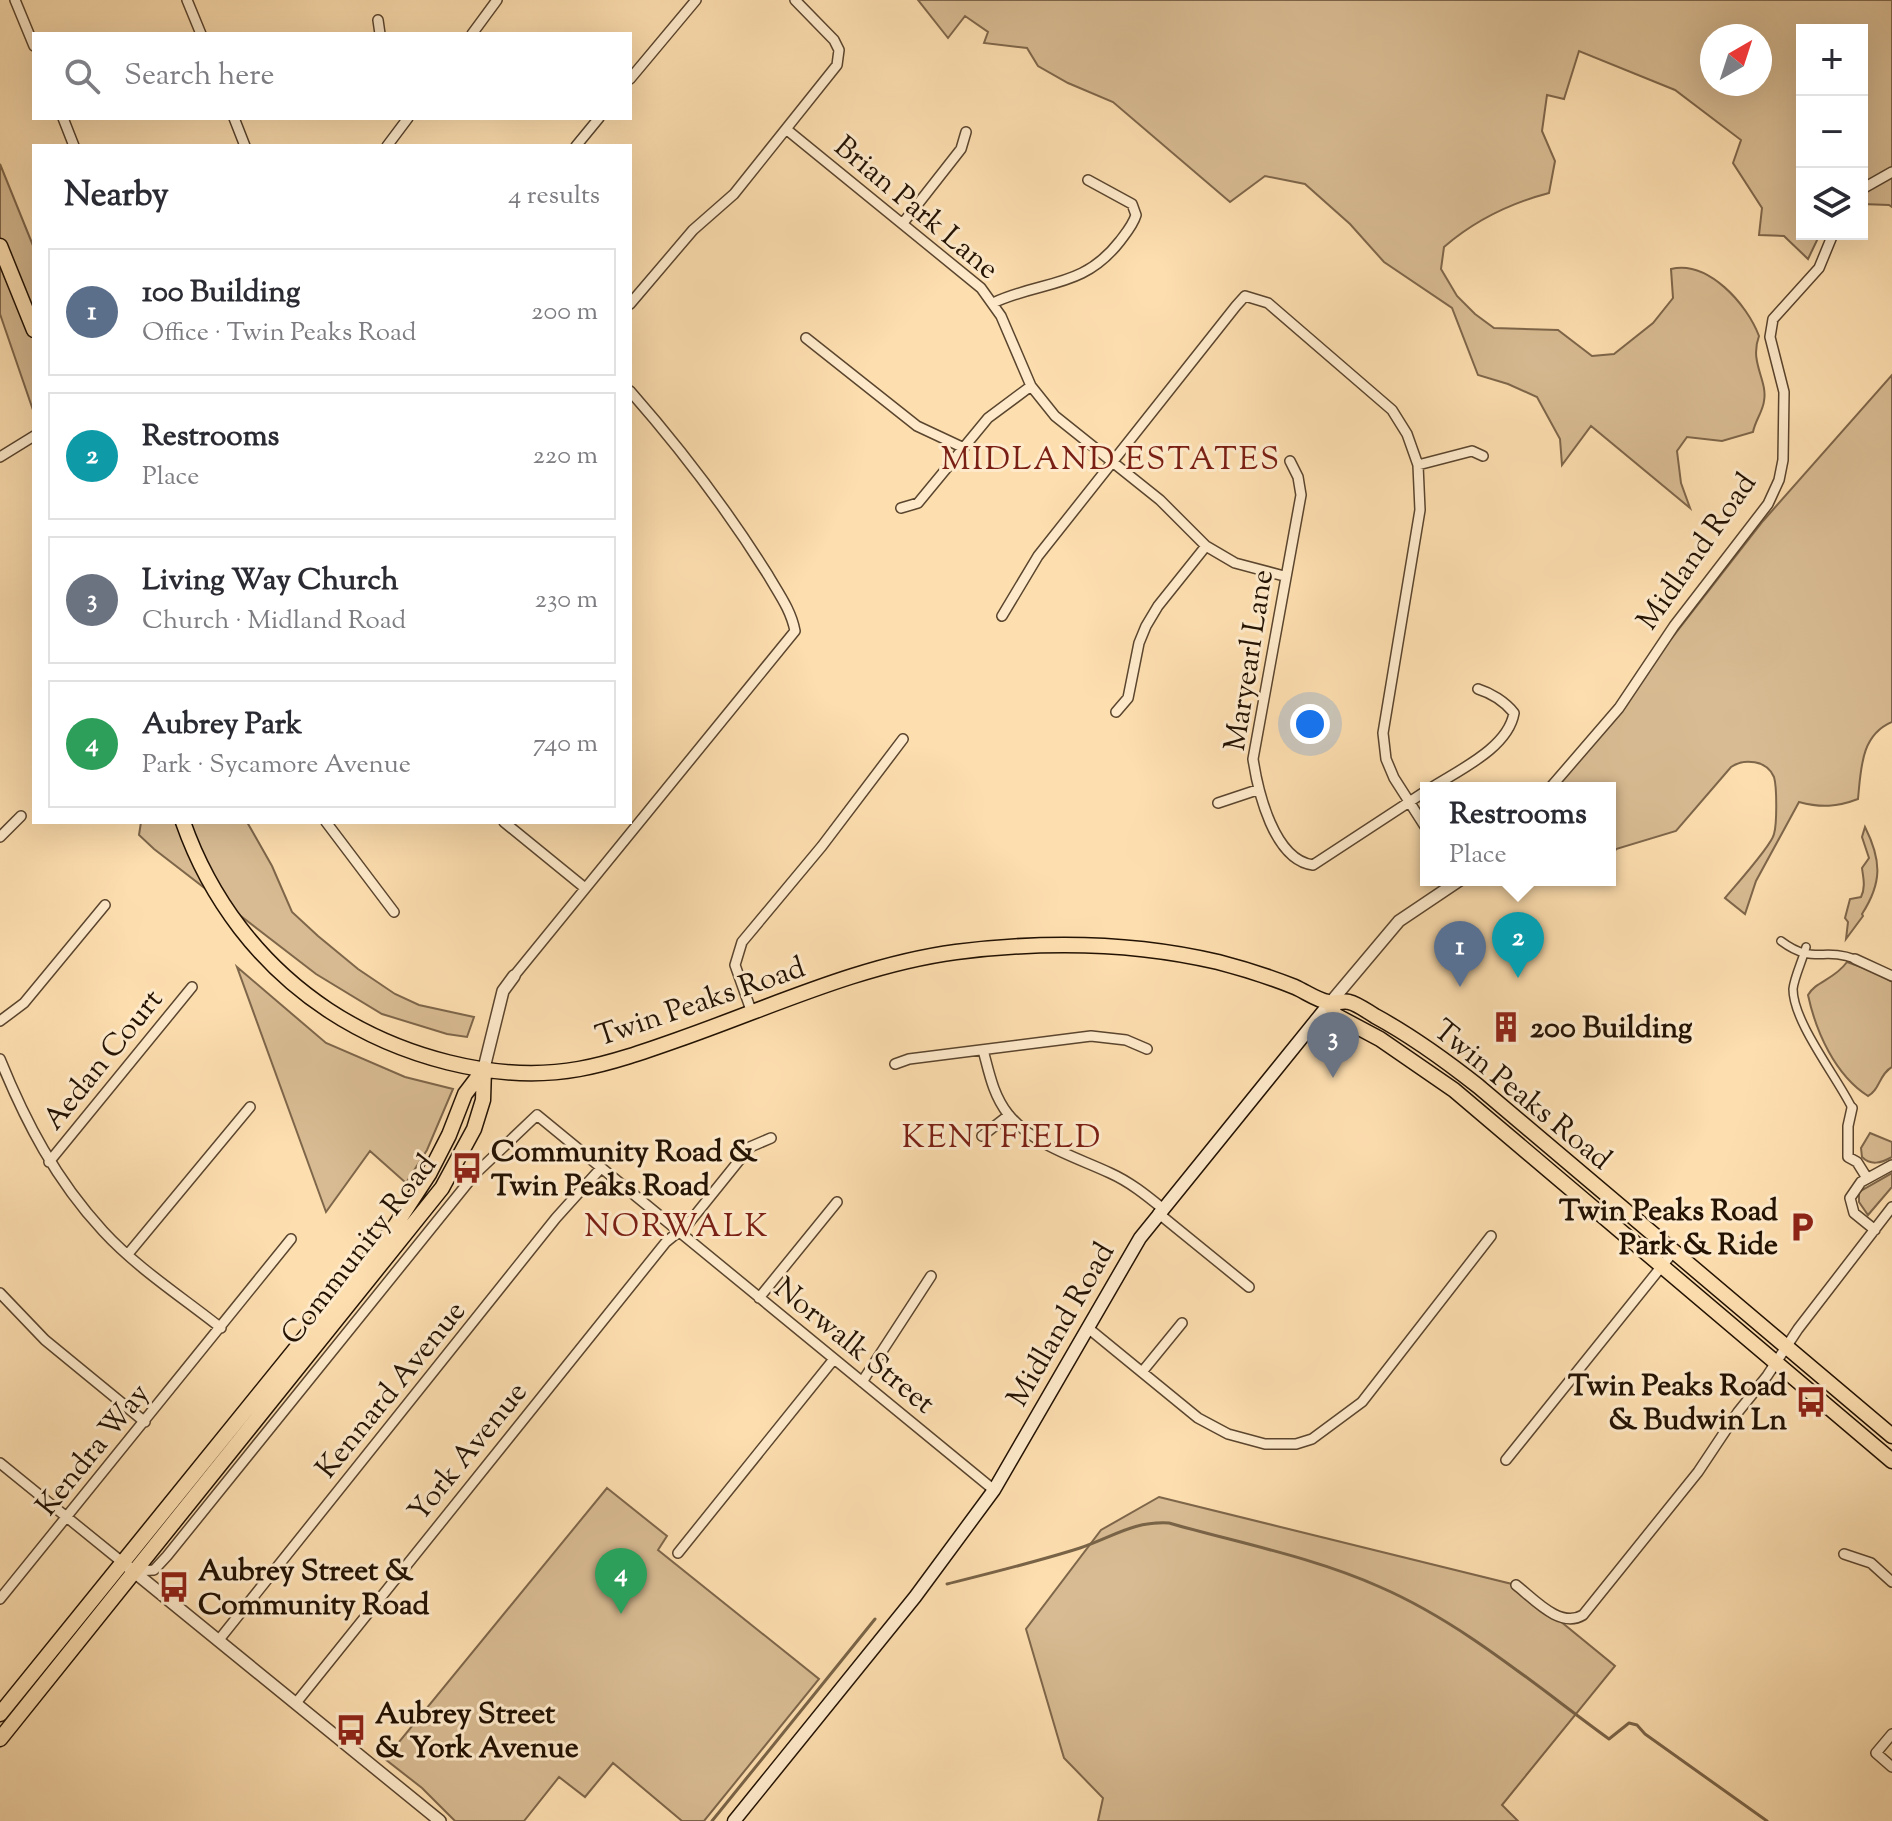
<!DOCTYPE html>
<meta charset="utf-8">
<style>
:root{--surface:#fff;--page:#f7f7f7;--text:#2b2b33;--muted:#7c7c81;--line:#e1e1e2;--accent:#8f2418}
body{margin:0;font-family:"Sorts Mill Goudy",serif;background:var(--page);color:var(--text)}
.controls{position:absolute;right:24px;top:24px;display:grid;overflow:hidden;border-radius:0px;box-shadow:0 8px 32px #0002}
.controls button{width:72px;height:72px;display:grid;place-items:center;padding:0;border:0;border-bottom:2px solid var(--line);background:var(--surface);color:var(--text);font:40px sans-serif}
.compass{position:absolute;left:1700px;top:24px;width:72px;height:72px;border-radius:50%;background:var(--surface);box-shadow:0 8px 32px #0002;rotate:39deg}
.you{position:absolute;left:1310px;top:724px;width:28px;height:28px;margin:-20px;border:6px solid #fff;border-radius:50%;background:#1a73e8;box-shadow:0 0 0 12px #1a73e833}
.badge{display:grid;place-items:center;width:52px;height:52px;border-radius:50%;background:var(--accent);color:#fff;font-size:26px;font-weight:700}
.pin{position:absolute;translate:-50% -66px;filter:drop-shadow(0 2px 4px #0008)}
.pin::after{content:'';position:absolute;top:42px;width:28px;height:24px;background:inherit;clip-path:polygon(0 0,100% 0,50% 100%)}
.popup{position:absolute;left:1420px;top:782px;width:196px;height:104px;box-sizing:border-box;display:grid;place-content:center;border-radius:0px;background:var(--surface);filter:drop-shadow(0 2px 6px #0005);font-size:26px;white-space:nowrap;color:var(--muted)}
.popup b{font-size:30px;color:var(--text)}
.popup::after{content:'';position:absolute;left:50%;top:100%;margin-left:-16px;border:16px solid transparent;border-top-color:var(--surface)}
.list{margin:0;padding:0;list-style:none}
h2{display:flex;justify-content:space-between;align-items:center;height:104px;margin:0;padding:0 32px;font-size:34px}
h2 small{font-size:26px;font-weight:400;color:var(--muted)}
.list li{display:grid;grid-template-columns:52px 1fr auto;gap:24px;align-items:center;box-sizing:border-box;height:128px;margin:0 16px 16px;padding:0 16px;border:2px solid var(--line);border-radius:0px}
.list b{display:block;font-size:30px;white-space:nowrap}
.list p{margin:0;font-size:26px;white-space:nowrap;color:var(--muted)}
.list em{font-size:26px;font-style:normal;color:var(--muted)}
.icon{flex:none;width:44px;height:44px;fill:none;stroke:currentColor;stroke-width:2;stroke-linecap:round;stroke-linejoin:round}
.map{position:relative;flex:none;width:1892px;height:1821px;overflow:hidden}
.search{position:absolute;background:var(--surface);box-shadow:0 8px 32px #0002;left:32px;top:32px;width:600px;height:88px;display:flex;align-items:center;gap:20px;box-sizing:border-box;padding:0 28px;border-radius:0px;color:var(--muted);font-size:30px}
.panel{position:absolute;background:var(--surface);box-shadow:0 8px 32px #0002;left:32px;top:144px;width:600px;height:680px;border-radius:0px}
.map>svg:first-child{display:block}
.green{fill:#d8bb92;stroke:#7e664a;stroke-width:2;fill-rule:evenodd}
.lines{fill:none;stroke-linecap:round;stroke-linejoin:round}
.stream{stroke:#796347;stroke-width:3}
.pedestrian-casing{stroke:#5a452e;stroke-width:10}
.minor-casing{stroke:#5a452e;stroke-width:12}
.tertiary-casing{stroke:#5a452e;stroke-width:14}
.secondary-casing{stroke:#231203;stroke-width:15}
.primary-casing{stroke:#231203;stroke-width:17}
.pedestrian{stroke:#feeacb;stroke-width:7}
.minor{stroke:#feeacb;stroke-width:9}
.tertiary{stroke:#feeacb;stroke-width:11}
.secondary{stroke:#feeacb;stroke-width:12}
.primary{stroke:#fddeaf;stroke-width:14}
.labels{text-anchor:middle;stroke-width:6;stroke-linejoin:round;paint-order:stroke}
.street-label{font-size:30px;fill:#231203;stroke:#feeacb}
.poi-label{font-size:30px;font-weight:bold;fill:#231203;stroke:#feeacb;text-anchor:start}
.neighbourhood-label{font-size:32px;letter-spacing:2px;fill:#7a1f14;stroke:#feeacb}
</style>
<div class="map">
<svg width="1892" height="1821" viewBox="0 0 1892 1821">
<rect width="100%" height="100%" fill="#fddeaf"/>
<filter id="stains"><feTurbulence type="fractalNoise" baseFrequency=".0025" numOctaves="4"/><feColorMatrix values="0 0 0 0 .2 0 0 0 0 .09 0 0 0 0 .02 0 0 0 .5 -.17"/></filter>
<radialGradient id="worn" r=".72"><stop offset=".6" stop-color="#630" stop-opacity="0"/><stop offset="1" stop-color="#630" stop-opacity=".3"/></radialGradient>
<path class="green" d="M918 0H1892V207L1889 205 1862 204V30H1802V234H1820L1808 259 1784 236 1759 235 1762 208 1733 163 1741 140 1675 90 1579 51 1564 99 1547 95 1542 131 1555 161 1549 193C1511 203 1474 221 1444 247L1441 269 1457 296 1475 314 1494 328 1558 330 1592 356 1614 354 1653 323 1673 298 1671 269C1708 260 1747 304 1759 336 1749 363 1768 380 1764 401 1763 411 1755 421 1753 432L1722 441 1687 437 1677 451 1681 483 1690 508 1591 426 1562 465 1560 439 1537 397 1508 384 1478 375 1452 308 1384 262 1350 224 1305 184 1265 176 1230 202 1113 102 1068 83 1038 66 1027 48 984 43 988 32 965 16 948 38ZM1712 36H1760V84H1712Z
M0 164 34 248V413L0 314Z
M1892 375V722C1861 735 1861 768 1858 799 1837 807 1821 808 1799 802L1756 881 1745 914 1725 898C1735 886 1772 845 1774 834 1777 824 1777 787 1774 777 1767 760 1744 758 1731 767L1676 831 1616 849 1610 862V788H1555L1763 521Z
M141 822H247L272 866 292 912 318 936 358 969 395 994 419 1005 474 1017 467 1037 447 1034 382 1014 316 974 154 849 139 835Z
M1865 827C1882 861 1882 883 1862 914L1863 916 1846 939 1848 922 1845 918 1850 899 1861 897C1866 887 1863 877 1862 868L1869 858 1862 837Z
M1847 962 1875 972 1892 982V1067C1879 1074 1880 1090 1868 1096 1835 1075 1816 1032 1808 995 1816 981 1834 980 1847 962Z
M237 967 326 1043 405 1077 453 1089 427 1150 406 1183 370 1151 326 1212Z
M1870 1133 1892 1142V1157C1881 1163 1871 1166 1862 1157L1861 1148Z
M1892 1173V1187L1868 1215 1859 1202V1192Z
M607 1488 667 1536 658 1550 819 1679 704 1821H682L613 1763 585 1797 559 1777 524 1821H455L422 1788 385 1759Z
M1159 1497 1516 1585 1615 1666 1502 1805 1518 1821H1098L1103 1798 1064 1758 1026 1629 1101 1530Z"/>
<g class="lines">
<path class="stream" d="M947 1584C991 1573 1036 1562 1080 1548 1113 1537 1133 1521 1169 1523 1239 1543 1313 1557 1380 1587 1463 1623 1536 1686 1609 1739L1629 1723 1637 1725 1645 1734 1767 1821
M712 1821 875 1619"/>
<defs>
<path id="pedestrian" d="M1781 941C1813 965 1823 947 1855 959
M1806 947C1803 959 1794 978 1793 989 1793 1022 1837 1077 1852 1108"/>
<path id="minor" d="M15 0 34 46
M187 0 201 34
M378 20 380 34
M472 34 497 0
M630 79 696 0
M63 118 74 146
M234 118 245 146
M786 129 981 288 1001 316 1031 386 1055 416 1160 500 1206 546 1235 563 1284 576
M387 146 408 118
M576 146 599 118
M1862 189 1892 172
M903 223 961 149 966 132
M993 303C1042 280 1083 289 1120 241 1126 233 1133 225 1136 215L1132 204 1088 180
M630 304 693 230 734 194 837 65 839 50 834 40 795 0
M806 338 917 426 964 448
M0 457 34 436
M1290 461 1298 477 1301 495 1253 759C1258 792 1274 860 1313 865L1426 791
M1418 465 1472 451 1483 456
M901 508 918 503 988 418 1031 386
M1002 616 1038 556 1236 306 1245 296 1268 303 1392 410 1407 434 1418 465 1420 510 1383 733 1386 759 1394 778 1426 828
M1116 712 1128 698 1139 643 1146 626 1158 606 1206 546
M1431 788C1459 770 1508 748 1514 713 1505 702 1491 693 1478 689
M1550 788 1619 708 1674 626 1768 504 1779 480 1783 460 1784 392 1770 337 1773 319 1819 268 1833 234
M1218 803 1257 790
M326 822 394 912
M504 822 585 888
M0 837 21 816
M1855 959 1892 976
M514 976 795 631C791 610 779 594 768 575 728 511 680 448 630 391
M752 1013 735 965 742 942 822 846 903 739
M0 1021 24 1003 105 905
M983 1050C989 1072 993 1095 1008 1114 1033 1145 1076 1157 1110 1173 1130 1182 1146 1195 1162 1208
M0 1059C26 1123 56 1180 103 1231 137 1268 182 1297 221 1328
M895 1064 909 1059 1091 1036 1126 1040 1147 1049
M1852 1108 1848 1126V1157L1857 1162 1867 1178
M982 1136 1009 1115
M49 1162 192 987
M1158 1213 1249 1287
M1875 1230 1854 1213 1850 1198 1861 1182 1892 1165
M128 1254 250 1107
M0 1293 45 1340 145 1422
M759 1298 837 1202
M1088 1328 1198 1418 1228 1434 1265 1444H1296L1312 1439 1362 1402 1491 1236
M1142 1372 1182 1323
M862 1382 931 1276
M1506 1460 1674 1251
M0 1463 122 1562
M678 1553 834 1359
M1844 1554 1871 1563 1892 1582
M134 1571 154 1570 167 1556 475 1174 537 1115 994 1490
M1516 1585C1534 1599 1560 1629 1583 1615L1698 1472 1738 1412 1767 1376 1798 1329 1892 1207
M0 1599 291 1239
M218 1641 556 1218 601 1168
M296 1703 666 1242 688 1224 750 1147 771 1138
M1892 1734 1876 1753 1892 1767"/>
<path id="tertiary" d="M1330 1003 1399 921 1460 880
M484 1068 503 991 514 976
M122 1562 440 1821"/>
<path id="secondary" d="M734 1821 915 1597 994 1490 1140 1238 1330 1003"/>
<path id="primary" d="M0 246 34 330
M183 822C210 899 260 965 328 1010 398 1056 495 1084 579 1069 612 1063 646 1051 677 1040 769 1008 859 965 956 952 1043 941 1133 942 1218 962 1245 969 1270 977 1295 987 1306 992 1317 1000 1328 1002 1335 1004 1343 1000 1349 1002 1358 1004 1368 1012 1375 1016 1412 1036 1445 1060 1478 1086L1892 1436
M1330 1003 1335 1015 1380 1039 1454 1090 1892 1461
M0 1714 395 1226 429 1174 449 1135 465 1094 484 1069
M0 1739 442 1188 474 1129 483 1100 484 1068"/>
</defs>
<use href="#pedestrian" class="pedestrian-casing"/>
<use href="#minor" class="minor-casing"/>
<use href="#tertiary" class="tertiary-casing"/>
<use href="#secondary" class="secondary-casing"/>
<use href="#primary" class="primary-casing"/>
<use href="#pedestrian" class="pedestrian"/>
<use href="#minor" class="minor"/>
<use href="#tertiary" class="tertiary"/>
<use href="#secondary" class="secondary"/>
<use href="#primary" class="primary"/>
</g>
<defs>
<symbol id="building-bare" viewBox="-9 -9 18 18"><path d="M-4-6H4V6H1V3H-1V6H-4ZM-2.5-4.3h1.7v1.8h-1.7ZM.8-4.3h1.7v1.8H.8ZM-2.5-1h1.7V.8h-1.7ZM.8-1h1.7V.8H.8Z" fill="#8f2418" stroke="#feeacb" stroke-width="2.5" paint-order="stroke"/></symbol>
<symbol id="bus-bare" viewBox="-9 -9 18 18"><path d="M-5-6H5V4H4V6H2V4H-2V6H-4V4H-5ZM-3.5-4V0h7V-4ZM-3.5 1.2v1.5H-2V1.2ZM2 1.2v1.5H3.5V1.2Z" fill="#8f2418" stroke="#feeacb" stroke-width="2.5" paint-order="stroke"/></symbol>
<symbol id="parking-bare" viewBox="-9 -9 18 18"><path d="M-3.5-5.5H1a3.5 3.5 0 0 1 0 7H-1V5.5H-3.5ZM-1-3.4V-.6H.8a1.4 1.4 0 0 0 0-2.8Z" fill="#8f2418" stroke="#feeacb" stroke-width="2.5" paint-order="stroke"/></symbol>
</defs>
<g fill-rule="evenodd">
<use href="#building-bare" x="1484" y="1005" width="44" height="44"/>
<use href="#bus-bare" x="445" y="1146" width="44" height="44"/>
<use href="#parking-bare" x="1780" y="1205" width="44" height="44"/>
<use href="#bus-bare" x="1789" y="1380" width="44" height="44"/>
<use href="#bus-bare" x="152" y="1565" width="44" height="44"/>
<use href="#bus-bare" x="329" y="1708" width="44" height="44"/>
</g>
<g class="labels">
<g class="street-label">
<text transform="translate(917 207) rotate(40)" y="10">Brian Park Lane</text>
<text transform="translate(1696 551) rotate(-55)" y="10">Midland Road</text>
<text transform="translate(1248 660) rotate(-81)" y="10">Maryearl Lane</text>
<text transform="translate(700 1001) rotate(-19)" y="10">Twin Peaks Road</text>
<text transform="translate(102 1059) rotate(-51)" y="10">Aedan Court</text>
<text transform="translate(1523 1094) rotate(39)" y="10">Twin Peaks Road</text>
<text transform="translate(358 1249) rotate(-52)" y="10">Community Road</text>
<text transform="translate(1060 1324) rotate(-60)" y="10">Midland Road</text>
<text transform="translate(855 1345) rotate(39)" y="10">Norwalk Street</text>
<text transform="translate(390 1389) rotate(-51)" y="10">Kennard Avenue</text>
<text transform="translate(92 1449) rotate(-51)" y="10">Kendra Way</text>
<text transform="translate(467 1451) rotate(-51)" y="10">York Avenue</text>
</g>
<g class="poi-label">
<text x="1530" y="1037">200 Building</text>
<text x="491" y="1161">Community Road &amp;<tspan x="491" dy="34">Twin Peaks Road</tspan></text>
<text x="1778" y="1220" text-anchor="end">Twin Peaks Road<tspan x="1778" dy="34">Park &amp; Ride</tspan></text>
<text x="1787" y="1395" text-anchor="end">Twin Peaks Road<tspan x="1787" dy="34">&amp; Budwin Ln</tspan></text>
<text x="198" y="1580">Aubrey Street &amp;<tspan x="198" dy="34">Community Road</tspan></text>
<text x="375" y="1723">Aubrey Street<tspan x="375" dy="34">&amp; York Avenue</tspan></text>
</g>
<g class="neighbourhood-label">
<text x="1111" y="469">MIDLAND ESTATES</text>
<text x="1002" y="1147">KENTFIELD</text>
<text x="677" y="1236">NORWALK</text>
</g>
</g>
<rect width="100%" height="100%" filter="url(#stains)"/>
<rect width="100%" height="100%" fill="url(#worn)"/>
</svg>
<div class="controls">
<button>+</button>
<button>−</button>
<button><svg class="icon" aria-label="layers" viewBox="0 0 24 24"><path d="M12 4l9 5-9 5-9-5zM3 14l9 5 9-5"/></svg></button>
</div>
<svg class="compass" viewBox="-18 -18 36 36"><path d="M0-13l5 13h-10z" fill="#e53935"/><path d="M0 13l5-13h-10z" fill="#7c7c81"/></svg>
<div class="you"></div>
<div class="pin badge" style="left:1460px;top:987px;background:#5c6f8a">1</div>
<div class="pin badge" style="left:1518px;top:978px;background:#0f9aa8">2</div>
<div class="popup"><b>Restrooms</b>Place</div>
<div class="pin badge" style="left:1333px;top:1078px;background:#6b7280">3</div>
<div class="pin badge" style="left:621px;top:1614px;background:#2e9e5b">4</div>
<div class="search"><svg class="icon" aria-label="search" viewBox="0 0 24 24"><circle cx="10" cy="10" r="6"/><path d="M15 15l6 6"/></svg>Search here</div>
<section class="panel">
<h2>Nearby<small>4 results</small></h2>
<ul class="list">
<li><span class="badge" style="background:#5c6f8a">1</span><div><b>100 Building</b><p>Office · Twin Peaks Road</p></div><em>200 m</em></li>
<li><span class="badge" style="background:#0f9aa8">2</span><div><b>Restrooms</b><p>Place</p></div><em>220 m</em></li>
<li><span class="badge" style="background:#6b7280">3</span><div><b>Living Way Church</b><p>Church · Midland Road</p></div><em>230 m</em></li>
<li><span class="badge" style="background:#2e9e5b">4</span><div><b>Aubrey Park</b><p>Park · Sycamore Avenue</p></div><em>740 m</em></li>
</ul>
</section>
</div>
